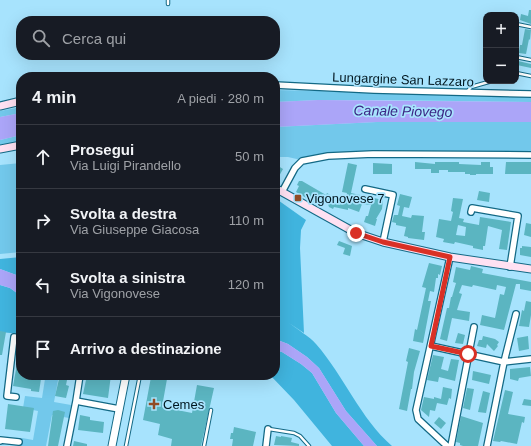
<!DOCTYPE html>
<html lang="it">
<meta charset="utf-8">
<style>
:root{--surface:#171b24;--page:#20242c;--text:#f1f3f6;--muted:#9ea1a6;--line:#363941}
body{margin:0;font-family:Arial,sans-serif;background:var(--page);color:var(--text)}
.controls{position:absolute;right:12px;top:12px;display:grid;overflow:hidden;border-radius:8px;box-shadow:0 4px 16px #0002}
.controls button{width:36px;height:36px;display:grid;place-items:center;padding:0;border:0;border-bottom:1px solid var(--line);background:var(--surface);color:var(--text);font:20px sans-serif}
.stop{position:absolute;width:12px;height:12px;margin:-9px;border:3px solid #d93025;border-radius:50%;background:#fff}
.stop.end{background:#d93025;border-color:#fff;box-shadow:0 1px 4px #0008}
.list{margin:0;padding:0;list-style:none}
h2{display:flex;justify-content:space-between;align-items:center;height:52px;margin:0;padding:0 16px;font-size:17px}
h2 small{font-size:13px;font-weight:400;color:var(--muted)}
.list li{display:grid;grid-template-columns:26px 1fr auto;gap:12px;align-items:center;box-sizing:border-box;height:64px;padding:0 16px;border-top:1px solid var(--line)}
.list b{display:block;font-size:15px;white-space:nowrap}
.list p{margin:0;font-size:13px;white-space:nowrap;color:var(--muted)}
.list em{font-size:13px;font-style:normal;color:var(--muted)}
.icon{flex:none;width:22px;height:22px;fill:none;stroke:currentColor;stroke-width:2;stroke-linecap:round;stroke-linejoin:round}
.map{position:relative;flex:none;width:531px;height:446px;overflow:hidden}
.search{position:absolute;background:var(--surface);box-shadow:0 4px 16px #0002;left:16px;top:16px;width:264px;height:44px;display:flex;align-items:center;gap:10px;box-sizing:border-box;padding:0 14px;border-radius:16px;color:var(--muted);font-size:15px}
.panel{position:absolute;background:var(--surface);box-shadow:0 4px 16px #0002;left:16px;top:72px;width:264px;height:308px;border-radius:16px}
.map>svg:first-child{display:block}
.green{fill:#72c8eb}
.forest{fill:#40b4de}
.water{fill:#aba5f8}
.building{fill:#5bb5c1;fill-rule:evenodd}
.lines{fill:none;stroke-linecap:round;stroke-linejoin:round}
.service-casing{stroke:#136985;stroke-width:4.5}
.minor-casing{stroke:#136985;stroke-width:8}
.tertiary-casing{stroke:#136985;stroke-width:9}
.secondary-casing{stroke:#136985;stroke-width:9}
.service{stroke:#fff;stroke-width:2.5}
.minor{stroke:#fff;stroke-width:5.5}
.tertiary{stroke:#fff;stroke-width:7}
.secondary{stroke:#ffe1f2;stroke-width:7}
.route{stroke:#d93025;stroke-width:5}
.poi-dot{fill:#914b25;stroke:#a7e3fd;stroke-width:1.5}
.labels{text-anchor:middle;stroke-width:3.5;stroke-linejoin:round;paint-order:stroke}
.street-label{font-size:13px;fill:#011720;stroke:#a7e3fd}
.poi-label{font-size:13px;fill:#011720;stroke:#a7e3fd;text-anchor:start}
.water-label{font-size:14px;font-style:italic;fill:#3b2684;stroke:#a7e3fd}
</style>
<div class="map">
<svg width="531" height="446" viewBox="0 0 531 446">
<rect width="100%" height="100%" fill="#a7e3fd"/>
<path class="green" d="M275 90 531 96V102L385 100H318L275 102Z
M21 107V113L0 117V111Z
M377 122H531V155L373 156 301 160 288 157H275V127Z
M21 135V143L0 148V140Z
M21 163V252L0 254V165Z
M29 375H59L54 402 71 405 69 418 52 415 46 446H20L22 438 33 440 38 411 23 408 25 396 42 398 45 379 28 376Z"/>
<path class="forest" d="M275 198 306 220 301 230 300 248 304 333 289 323C298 330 309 336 316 344 344 376 360 418 392 446H377L346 411 319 368 307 357 288 344 275 339Z
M21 257V275L19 276 0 269V259Z
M0 285 10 288 21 296V334L0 332Z
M275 350 282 352 301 364 312 373 336 413 364 446H332L294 400 270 375H275Z"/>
<path class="water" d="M318 100 531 102V122H377L275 127V102Z
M21 113V135L0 140V117Z
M0 269 19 276 21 275V296L10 288 0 285Z
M275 339 288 344 307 357 319 368 346 411 377 446H364L336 413 312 373 301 364 282 352 275 350Z"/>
<path class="building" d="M529 10H531V24L520 20 521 14 528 16Z
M525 29 531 30 530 40 529 39 526 54 519 53 520 45H522Z
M518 61 531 64V68L517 65Z
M415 162 435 164V162H459V164L481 165V162H490V167H493V174H476V175H470V174H465V172H448V170H439V173H431V169H415Z
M506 162H531V174H505Z
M348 163 357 165 351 193 383 200 382 209 376 219H377L375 226 364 222 366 216H368L371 205 362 204 359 212 348 208V210L334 207 333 209 329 207 328 204 317 199 315 203 296 192 299 186 297 185 299 181H302L326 195 327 193 332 196 330 200 340 205 341 201H345L347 193 342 192Z
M373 163 392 164V174H373Z
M275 164 283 169 278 178 275 177Z
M479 191 490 193 489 202 477 200Z
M400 194 412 197 409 208 404 207 402 216 411 218 412 215 424 216 422 232H425L424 240 408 238V237L404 236 406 227 396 225V223L392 222 394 215H398L400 206 397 205Z
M453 198 463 199 459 218 464 219 463 222 479 225 480 217 511 222 507 250 499 249 502 230 488 226 485 246H483V250L473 248V246L455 242 454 244 443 242 444 239 436 237 439 219 451 221 453 212 451 211ZM458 225 466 227 465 236 456 235Z
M526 223 531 224V237L524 235Z
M339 241 352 246 350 256 343 254 345 248 337 245Z
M522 246 531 247V257L520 255V248H522Z
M429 263 442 266 440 275 438 274V278H436L434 292 430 291 428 301H431L423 343 413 341 415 329 417 330 426 288 422 287Z
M471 266 483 269 482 273 531 282V291L520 289V284H516L504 330 480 325 482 315 495 318 500 294 504 295 506 287 497 285 496 290 473 285 472 287 462 285 459 293 462 294 457 310 470 312 469 321 452 318 447 341 440 339 447 308H449L451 297H452L456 283 453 282 456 267 470 270Z
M526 301 531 302V315L529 327 519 326 522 310 524 311Z
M0 331 6 332 2 355H0Z
M458 333 465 335 463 344 455 343Z
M483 336 495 339 499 342 497 345 498 346 494 351 487 344 486 348 477 346 479 340H482Z
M528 336 529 349 519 351 517 338Z
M409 348 420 351 414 372 412 389H411L407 411 399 409 408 362 406 361Z
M19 353H21V376L41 379 39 392 31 391V389L13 386Z
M433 355 444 357 441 369 448 371 451 359 459 360 455 381 439 377 438 382 427 380Z
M530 367 531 376 519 378 518 381 510 379V369Z
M473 371 491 375 489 384 472 380Z
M60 375H68L66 385 69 386 66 398 55 396Z
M87 375H111L108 398 83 394Z
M151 377 167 379 162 407 192 413 197 385 214 388 201 446H171L172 439 158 435 160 424 143 420Z
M443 387 452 389 451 399 449 398 447 405 437 403 435 411 430 410 429 417 421 410 424 397 434 399V397L441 399Z
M467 388 474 389 470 410 463 408Z
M505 390 513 392 508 414 525 417 524 423 522 422 517 444 501 441 500 442 493 441Z
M483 391 490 393 486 413 478 412Z
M524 399 531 400V406L522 405Z
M8 404 34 408 30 432 5 429Z
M58 410 65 412 58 446H48L53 411Z
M80 415 90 417V420L104 422 103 433 78 430Z
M461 416 483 423 478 446H463L460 445V443L456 442Z
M439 417 446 423 441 429 434 423Z
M234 427 256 432 253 446H232L233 439H230L231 433H233Z
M276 436 281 437V436L292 438 291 442 299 444V446L274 445Z
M74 441 87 444V446H73Z"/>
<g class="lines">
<defs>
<path id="service" d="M168 0V4
M516 24 531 27
M516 57 531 60
M516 73 531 76
M467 92 471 87 492 81
M269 429 294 433 300 436 309 446
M126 446 140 375
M204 446 211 410"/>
<path id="minor" d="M275 85 374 90 531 94
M365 189 393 195 383 242
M282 192 295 168 302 161 328 156 373 154 531 155
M471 212 472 208 518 216 510 267
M431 346 504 362 531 359
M80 375 76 401 119 409
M16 397 7 396 14 337 21 338
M0 441V440L19 442
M67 446 76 401
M266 446 268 429
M447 446 418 419 416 410 450 257
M451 446 474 327
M487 446 504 362 516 314"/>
<path id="tertiary" d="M112 446 126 375"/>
<path id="secondary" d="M0 106 21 101
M0 149 21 145
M275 188 356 233 383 242 450 257 531 269"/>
</defs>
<use href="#service" class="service-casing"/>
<use href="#minor" class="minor-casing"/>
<use href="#tertiary" class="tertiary-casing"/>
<use href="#secondary" class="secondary-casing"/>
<use href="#service" class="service"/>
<use href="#minor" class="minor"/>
<use href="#tertiary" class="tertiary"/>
<use href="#secondary" class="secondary"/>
</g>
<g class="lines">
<path class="route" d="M356 233 383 242 450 257 431 346 468 354"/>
</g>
<g class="poi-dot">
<rect x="294" y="194" width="8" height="8" rx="2"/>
<path d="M152 398h4v4h4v4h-4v4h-4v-4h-4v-4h4z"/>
</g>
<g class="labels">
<g class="street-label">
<text transform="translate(403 79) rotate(2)" y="5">Lungargine San Lazzaro</text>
</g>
<g class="poi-label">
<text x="306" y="203">Vigonovese 7</text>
<text x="163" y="409">Cemes</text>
</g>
<g class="water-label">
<text transform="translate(403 111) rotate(1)" y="5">Canale Piovego</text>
</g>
</g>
</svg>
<div class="controls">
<button>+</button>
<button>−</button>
</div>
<div class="stop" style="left:468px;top:354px"></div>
<div class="stop end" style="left:356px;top:233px"></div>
<div class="search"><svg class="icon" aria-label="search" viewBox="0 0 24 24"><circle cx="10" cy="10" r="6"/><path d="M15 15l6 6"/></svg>Cerca qui</div>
<section class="panel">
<h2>4 min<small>A piedi · 280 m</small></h2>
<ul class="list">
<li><svg class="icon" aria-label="ahead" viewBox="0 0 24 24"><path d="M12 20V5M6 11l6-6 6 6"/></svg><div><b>Prosegui</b><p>Via Luigi Pirandello</p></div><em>50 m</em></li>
<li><svg class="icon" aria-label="right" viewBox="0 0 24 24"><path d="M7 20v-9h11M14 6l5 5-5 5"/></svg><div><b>Svolta a destra</b><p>Via Giuseppe Giacosa</p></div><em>110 m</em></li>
<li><svg class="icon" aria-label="left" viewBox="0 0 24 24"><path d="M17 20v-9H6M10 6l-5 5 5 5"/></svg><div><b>Svolta a sinistra</b><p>Via Vigonovese</p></div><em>120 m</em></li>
<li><svg class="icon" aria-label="arrive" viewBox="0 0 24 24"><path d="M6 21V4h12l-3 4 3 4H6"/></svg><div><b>Arrivo a destinazione</b></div></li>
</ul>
</section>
</div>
